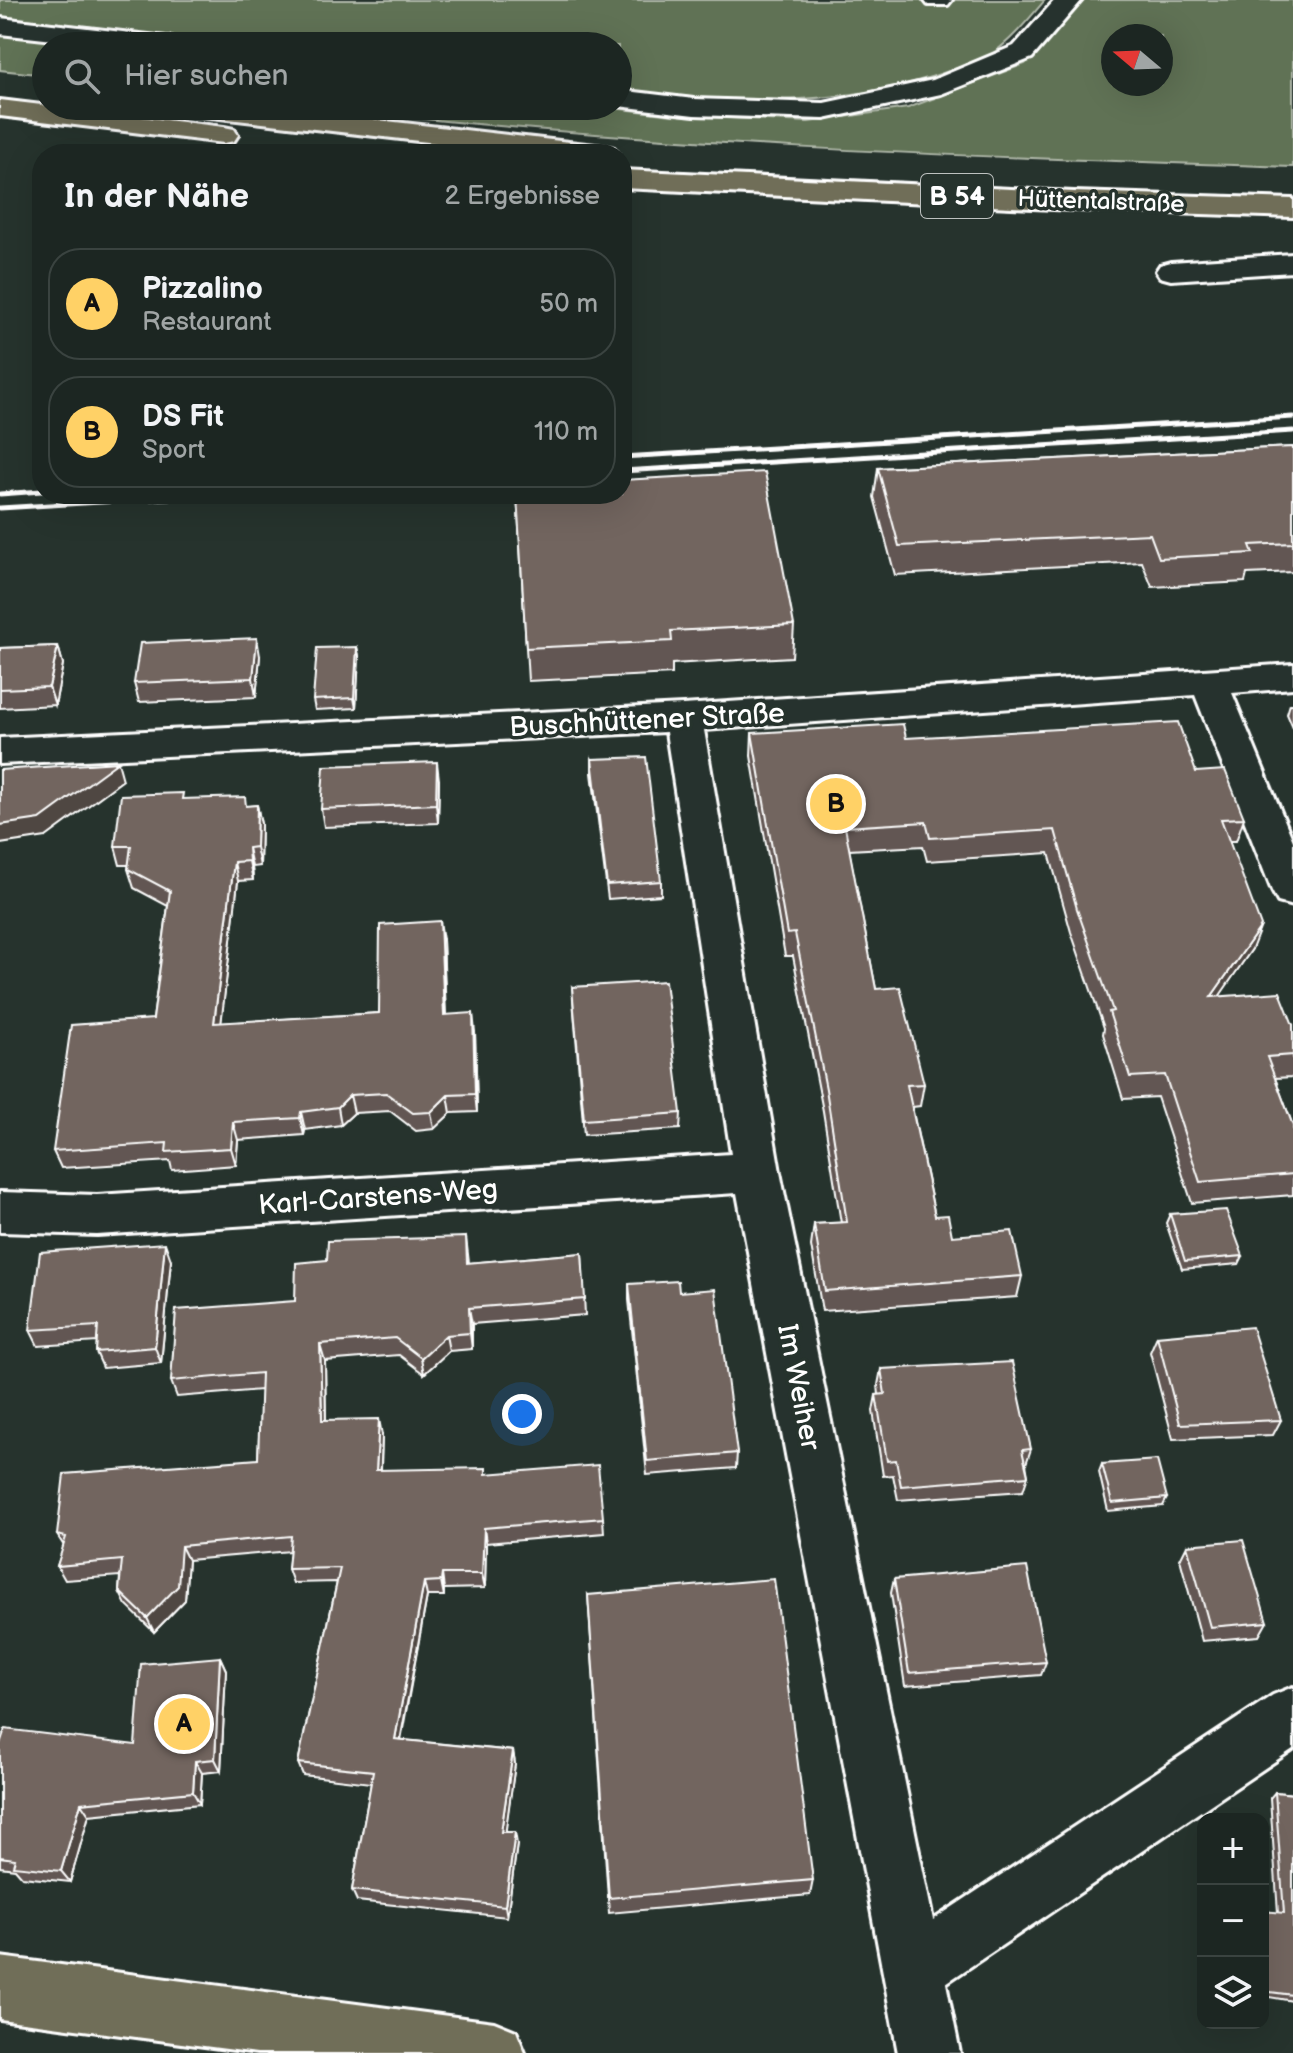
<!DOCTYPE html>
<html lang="de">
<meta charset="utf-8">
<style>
:root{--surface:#1c2622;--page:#252e2a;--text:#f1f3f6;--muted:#a0a5a5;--line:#3a4340;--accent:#ffd166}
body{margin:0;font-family:"Balsamiq Sans",sans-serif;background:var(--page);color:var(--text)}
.controls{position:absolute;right:24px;bottom:24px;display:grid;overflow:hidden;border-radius:16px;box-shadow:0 8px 32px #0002}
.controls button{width:72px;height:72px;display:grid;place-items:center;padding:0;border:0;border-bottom:2px solid var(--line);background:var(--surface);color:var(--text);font:40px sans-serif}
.compass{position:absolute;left:1101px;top:24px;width:72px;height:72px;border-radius:50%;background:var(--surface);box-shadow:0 8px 32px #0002;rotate:289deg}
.you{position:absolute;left:522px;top:1414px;width:28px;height:28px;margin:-20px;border:6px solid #fff;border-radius:50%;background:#1a73e8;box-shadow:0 0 0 12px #1a73e833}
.badge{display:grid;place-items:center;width:52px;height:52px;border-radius:50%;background:var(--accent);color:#111;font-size:26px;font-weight:700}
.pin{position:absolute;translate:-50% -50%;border:4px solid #fff;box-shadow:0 2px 8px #0006}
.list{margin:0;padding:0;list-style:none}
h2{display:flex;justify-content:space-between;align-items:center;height:104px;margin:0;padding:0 32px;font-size:34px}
h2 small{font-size:26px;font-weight:400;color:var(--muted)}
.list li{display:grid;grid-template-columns:52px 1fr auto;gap:24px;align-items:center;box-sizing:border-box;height:112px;margin:0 16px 16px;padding:0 16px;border:2px solid var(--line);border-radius:32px}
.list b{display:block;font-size:30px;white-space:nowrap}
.list p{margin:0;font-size:26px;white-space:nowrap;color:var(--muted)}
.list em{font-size:26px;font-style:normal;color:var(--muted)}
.icon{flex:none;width:44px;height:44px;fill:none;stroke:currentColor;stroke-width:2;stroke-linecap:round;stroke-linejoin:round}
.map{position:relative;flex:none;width:1293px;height:2053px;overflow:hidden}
.search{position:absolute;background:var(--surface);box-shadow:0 8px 32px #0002;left:32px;top:32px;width:600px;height:88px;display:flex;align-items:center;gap:20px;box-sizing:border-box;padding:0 28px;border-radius:44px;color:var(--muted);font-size:30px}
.panel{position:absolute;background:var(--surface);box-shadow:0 8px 32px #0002;left:32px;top:144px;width:600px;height:360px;border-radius:32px}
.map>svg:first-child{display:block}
.green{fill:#607255;stroke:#b0b8aa;stroke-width:2;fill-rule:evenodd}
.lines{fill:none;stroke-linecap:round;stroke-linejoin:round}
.minor-casing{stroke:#fff;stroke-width:6}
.major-casing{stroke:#fff;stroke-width:6}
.highway-casing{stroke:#fff;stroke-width:6}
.minor{fill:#26332d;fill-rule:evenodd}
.major{fill:#706e59;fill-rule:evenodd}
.highway{fill:#706e59;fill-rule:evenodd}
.rail{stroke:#fff;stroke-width:5}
.wall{fill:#625752;stroke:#fff;stroke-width:2}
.shaded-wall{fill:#504742;stroke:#fff;stroke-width:2}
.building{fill:#72655f;stroke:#fff;stroke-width:2}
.labels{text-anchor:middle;stroke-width:7;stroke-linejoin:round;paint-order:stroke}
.far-street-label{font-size:24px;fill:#fff;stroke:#26332d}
.shield{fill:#26332d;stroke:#bec2c0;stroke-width:2}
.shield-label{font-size:26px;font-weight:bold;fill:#fff}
.street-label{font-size:28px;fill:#fff;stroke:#26332d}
</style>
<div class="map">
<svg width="1293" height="2053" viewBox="0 0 1293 2053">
<rect width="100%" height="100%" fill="#26332d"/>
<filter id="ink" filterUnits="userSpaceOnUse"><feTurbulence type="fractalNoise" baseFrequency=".0125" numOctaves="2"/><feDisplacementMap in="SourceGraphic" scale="16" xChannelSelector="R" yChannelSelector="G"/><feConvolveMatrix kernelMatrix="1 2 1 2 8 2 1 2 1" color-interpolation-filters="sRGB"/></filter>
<g filter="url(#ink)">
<path class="green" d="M0 0H1045C1029 19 1010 42 989 56 978 63 962 66 949 71 843 109 729 103 618 90V46H252L0 16Z
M1082 0H1293V167C963 157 633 145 305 106H596L673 115 808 122 908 108 1025 64ZM1113 36H1161V84H1113Z
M0 35 93 46H46V75L0 70Z"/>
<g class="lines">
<defs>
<path id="minor" d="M924 0H952L948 5H928Z
M1055 0H1082L1032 58 941 94 824 119 694 115 618 106V90L694 99 824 103 933 80 1014 46Z
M0 18 175 38 184 40 188 46H107L0 34Z
M1293 254V272L1171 280 1160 277 1156 271 1160 265 1171 262Z
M1293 664V688L1232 693 1293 841V906L1278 902 1272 891 1195 695 704 730 780 1172 933 1920 1273 1695 1293 1687V1749L946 1983 960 2053H898L737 1193 97 1235 0 1232V1192L97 1195 731 1154 666 732 0 764V738L683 705Z"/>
<path id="major" d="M0 1957 494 2022 516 2031 525 2053H257L0 2019Z"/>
<path id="highway" d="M0 100 224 127 234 129 238 135 234 141 224 143 0 116Z
M171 106H256L604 146 614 148 618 154H531L185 114 175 112Z
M622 170 1074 192 1293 199V217L1074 210 622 188Z"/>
</defs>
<use href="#minor" class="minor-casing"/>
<use href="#major" class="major-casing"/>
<use href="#highway" class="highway-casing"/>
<use href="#minor" class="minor"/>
<use href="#major" class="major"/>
<use href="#highway" class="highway"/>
<path class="rail" d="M622 457 1293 417
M622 471 1293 431
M0 494 42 491
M0 508 235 494"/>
</g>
<path class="wall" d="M1293 447V572L1247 574 1245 582 1152 587 1142 562 895 575 874 497 878 468Z
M517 494 794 625 792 657 672 664V674L528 681Z
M58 646 63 664 55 705 0 708V648Z
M357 647 359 656 356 708 315 710 313 700Z
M260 656 256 697 139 702 134 683Z
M1290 704H1293V728L1287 714Z
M752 733 906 738 1196 772 1244 818 1236 841H1229L1252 949 1219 996 1293 1025V1077L1275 1078 1293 1126V1195L1192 1203 1157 1097 1123 1099 1103 1034 1104 1028 1071 932 1049 853 927 861 923 846 849 850 876 989 924 1084 920 1106 912 1107 935 1216 952 1236 1022 1276 1017 1297 822 1311 811 1246 814 1224 841 1223 823 1111 793 956H785L751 756Z
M592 759 661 881V895L608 899 592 773Z
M439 780 438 823 324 827 321 809Z
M185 799 247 806 257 805 261 824 260 866 252 867 253 880 238 881 221 1023 379 1013 443 940 446 1015 475 1032 477 1112 451 1113 434 1129 416 1131 390 1111 354 1113 341 1125 305 1130 304 1135 238 1140 236 1165 172 1170 170 1161 61 1168 53 1151 153 1019 168 906 134 888 128 869 129 865H120L115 846Z
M572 987 681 1113 680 1129 584 1135Z
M1170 1214 1243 1256 1239 1264 1182 1269 1166 1223Z
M466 1237 469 1263 582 1253 585 1315 472 1324V1349L449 1351 424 1374 399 1355 325 1361 326 1420 382 1435 381 1470 487 1474 603 1518 604 1533 486 1543 485 1588 444 1589V1596H427L401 1740 513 1751 515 1764 505 1832 517 1844 507 1917 357 1901 352 1890 371 1783 303 1775 298 1763 337 1582 293 1583 288 1569 290 1551 188 1560 185 1600 154 1632 126 1605 119 1591 120 1576 65 1580 57 1566 64 1546 57 1535 258 1459 261 1390 177 1397 171 1381 295 1301 327 1260Z
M171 1260 161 1363 103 1368 96 1352 97 1342 38 1346 30 1330Z
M629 1284 679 1292 737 1453 736 1468 647 1475 629 1300Z
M1157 1336 1281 1420 1273 1435 1173 1439 1150 1352Z
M881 1369 1031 1449 1026 1464 1028 1476 1023 1491 898 1500 893 1475 883 1476 873 1411 876 1395H879L878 1385Z
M1102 1464 1167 1498 1163 1506 1108 1511 1099 1472Z
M1187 1545 1267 1622 1259 1636 1202 1641 1180 1559Z
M894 1579 1046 1662 1041 1675 905 1686 891 1593Z
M588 1595 813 1880 810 1895 609 1913Z
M220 1657 226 1670 221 1771 202 1773 200 1804 89 1815 70 1882 22 1877 15 1869 0 1867V1744L135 1745Z
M1275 1792 1293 1794V2001L1263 1996V1911L1278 1913 1270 1798Z"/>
<path class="shaded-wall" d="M257 638 260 656 256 697 253 678Z
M58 646 63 664 55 705 49 687Z
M357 647 359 656 356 708 354 698Z
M118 762 123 780 46 837 0 844V825Z
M437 762 439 780 438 823 436 804Z
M257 805 261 824 260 866 256 847Z
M248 848 252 867 253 880 249 861Z
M234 862 238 881 219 1042 214 1023Z
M440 921 443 940 446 1034 444 1015Z
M1261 926 1252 949 1203 1020 1211 997Z
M473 1013 475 1032 477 1112 475 1094Z
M350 1095 354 1113 341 1125 338 1107Z
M448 1095 451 1113 434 1129 431 1112Z
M301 1112 305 1130 304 1135 300 1118Z
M233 1122 238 1140 236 1165 231 1148Z
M165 1243 171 1260 161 1363 155 1347Z
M469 1308 472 1324V1349L470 1333Z
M446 1335 449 1351 424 1374 421 1358Z
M320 1344 325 1361 326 1436 322 1420Z
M379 1419 382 1435 380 1485 376 1470Z
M484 1528 486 1543 485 1588 482 1574Z
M181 1546 188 1560 185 1600 154 1632 147 1618Z
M442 1574 444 1589V1596L441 1581Z
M424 1582 427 1596 398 1752 395 1739Z
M220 1657 226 1670 221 1771 215 1759Z
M513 1751 515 1764 504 1843 501 1832Z
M195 1761 202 1773 200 1804 193 1792Z
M81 1803 89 1815 70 1882 61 1871Z
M515 1832 517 1844 507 1917 505 1906Z"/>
<path class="building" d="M1293 447V543L1250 545 1253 553 1159 558 1150 534 899 546 878 468Z
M765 472 794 625 671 631 672 641 526 648 517 494H622V480Z
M257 638 253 678 134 683 140 643Z
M58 646 49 687 0 689V648Z
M357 647 354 698 313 700 317 648Z
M1178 722 1196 772 1225 770 1244 818 1221 819 1261 926 1211 997 1280 992 1293 1025V1055L1267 1057 1293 1126V1174L1200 1182 1165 1075 1130 1077 1109 1012 1113 1011 1077 909 1055 830 930 838 926 822 845 827 876 989 900 987 924 1084 907 1085 935 1216 948 1215 952 1236 1012 1231 1022 1276 825 1291 814 1224 847 1222 826 1089 795 933 787 934 752 733 903 724 906 738Z
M646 757 661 881 607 885 592 759Z
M118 762 40 819 0 825V770Z
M437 762 436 804 321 809 324 766Z
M183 793 182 799 245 797 246 806 257 805 256 847 248 848 249 861 234 862 214 1023 379 1013 380 925 440 921 444 1015 473 1013 475 1094 448 1095 431 1112 413 1113 386 1093 350 1095 338 1107 301 1112 300 1118 233 1122 231 1148 166 1152 167 1143 53 1151 71 1025 153 1019 170 891 128 869 131 846H115L121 795Z
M665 981 681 1113 584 1120 572 987Z
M1226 1210 1243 1256 1185 1261 1170 1214Z
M466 1237 467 1263 582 1253 585 1299 469 1308 470 1333 446 1335 421 1358 395 1338 320 1344 322 1420 379 1419 376 1470 486 1468V1474L598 1465 603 1518 484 1528 482 1574H442L441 1581 424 1582 395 1739 513 1751 501 1832H515L505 1906 352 1890 373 1771 298 1763 340 1568 288 1569 291 1536 181 1546 178 1586 147 1618 119 1591 122 1560 57 1566 66 1537 57 1535 64 1474 258 1459 261 1373 171 1381 176 1310 295 1301 296 1263 327 1260 328 1241Z
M165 1243 155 1347 96 1352 98 1326 30 1330 40 1252Z
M678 1281 679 1292 715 1289 737 1453 647 1461 629 1284Z
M1252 1327 1281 1420 1180 1424 1157 1336Z
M1012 1362 1031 1449 1022 1450 1028 1476 901 1486 896 1460 887 1461 876 1395 885 1394 881 1369Z
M1157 1460 1167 1498 1112 1503 1102 1464Z
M1243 1540 1267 1622 1210 1627 1187 1545Z
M1027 1567 1046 1662 909 1673 894 1579Z
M774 1579 813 1880 609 1898 588 1595Z
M220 1657 215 1759 195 1761 193 1792 81 1803 61 1871 13 1866 15 1859 0 1857V1744L5 1729 135 1745 141 1664Z
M1275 1792 1293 1794V1995L1263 1991V1911L1284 1913Z"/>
</g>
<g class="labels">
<g class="far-street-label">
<text transform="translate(1101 201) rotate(2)" y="8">Hüttentalstraße</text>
</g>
<rect class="shield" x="921" y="174" width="72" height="44" rx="6"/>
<g class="shield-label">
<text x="957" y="205">B 54</text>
</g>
<g class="street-label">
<text transform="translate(647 719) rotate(-3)" y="10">Buschhüttener Straße</text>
<text transform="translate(378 1196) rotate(-4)" y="10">Karl-Carstens-Weg</text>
<text transform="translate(800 1387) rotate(79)" y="10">Im Weiher</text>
</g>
</g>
</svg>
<div class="controls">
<button>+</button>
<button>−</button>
<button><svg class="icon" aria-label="layers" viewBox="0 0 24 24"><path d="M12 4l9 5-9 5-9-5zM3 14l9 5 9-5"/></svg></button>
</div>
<svg class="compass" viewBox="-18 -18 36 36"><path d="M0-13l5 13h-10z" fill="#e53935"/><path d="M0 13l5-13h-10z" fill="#a0a5a5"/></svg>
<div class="you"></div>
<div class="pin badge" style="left:184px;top:1724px">A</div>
<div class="pin badge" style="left:836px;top:804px">B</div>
<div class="search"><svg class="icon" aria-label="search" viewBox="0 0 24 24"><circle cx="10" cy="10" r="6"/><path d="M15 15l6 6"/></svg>Hier suchen</div>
<section class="panel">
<h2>In der Nähe<small>2 Ergebnisse</small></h2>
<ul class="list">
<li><span class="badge">A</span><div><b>Pizzalino</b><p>Restaurant</p></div><em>50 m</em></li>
<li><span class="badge">B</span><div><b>DS Fit</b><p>Sport</p></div><em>110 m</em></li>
</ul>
</section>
</div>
